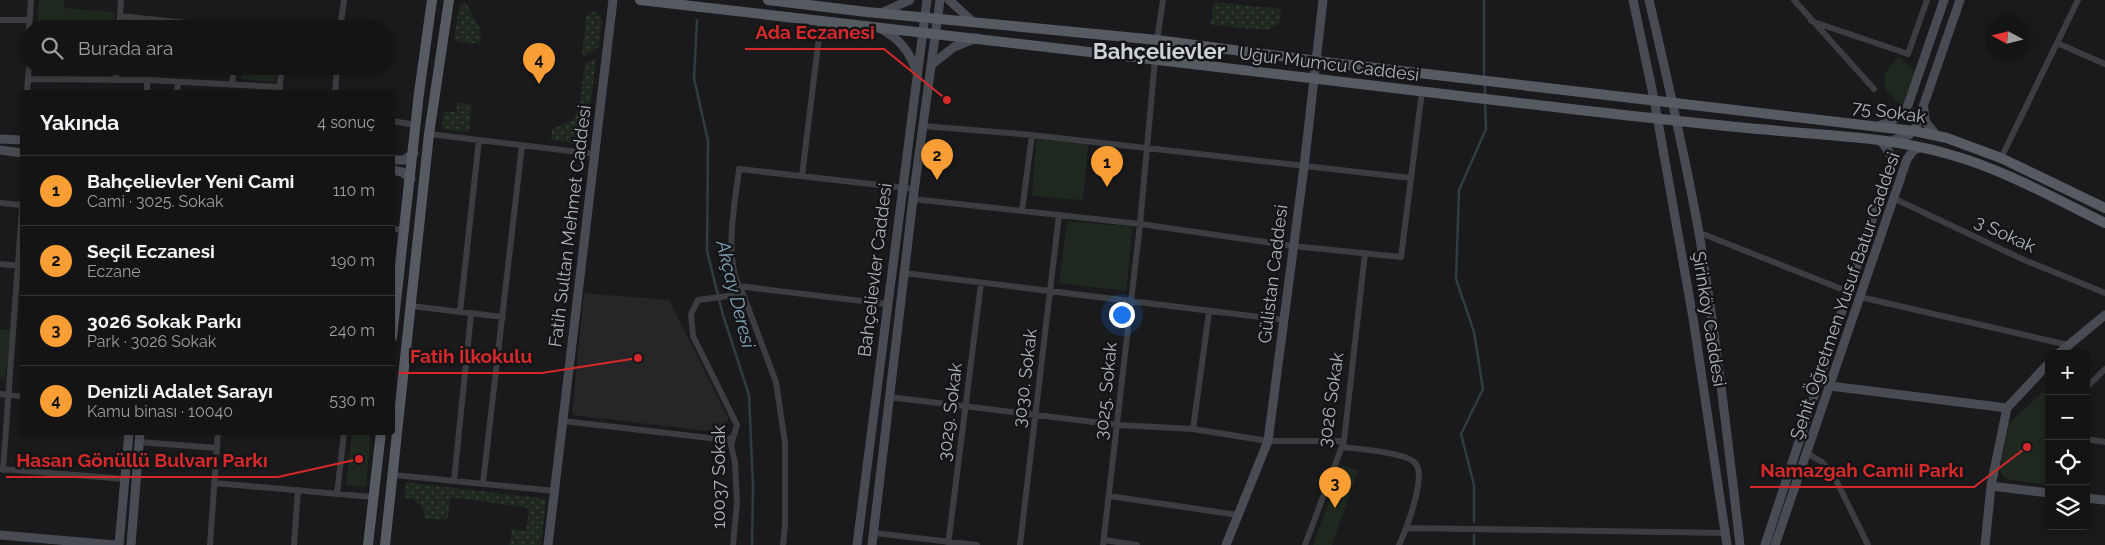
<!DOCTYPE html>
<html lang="tr">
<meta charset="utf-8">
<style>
:root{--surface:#141415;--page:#212122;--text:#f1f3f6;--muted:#9d9ea0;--line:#333334;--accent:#f99d35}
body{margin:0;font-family:Raleway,sans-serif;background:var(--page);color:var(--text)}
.controls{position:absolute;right:15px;bottom:15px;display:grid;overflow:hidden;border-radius:5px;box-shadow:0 2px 8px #0003}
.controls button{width:45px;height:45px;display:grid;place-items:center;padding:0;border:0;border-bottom:1px solid var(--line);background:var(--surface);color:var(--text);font:25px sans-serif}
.compass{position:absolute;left:1985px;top:15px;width:45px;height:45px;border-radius:50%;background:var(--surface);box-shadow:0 2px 8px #0003;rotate:277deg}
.you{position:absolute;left:1121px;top:314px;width:18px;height:18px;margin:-12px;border:4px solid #fff;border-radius:50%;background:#1a73e8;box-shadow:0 0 0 8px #1a73e833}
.badge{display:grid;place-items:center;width:32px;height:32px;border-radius:50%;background:var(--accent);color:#111;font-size:16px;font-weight:700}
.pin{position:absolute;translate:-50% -41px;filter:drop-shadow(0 1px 2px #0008)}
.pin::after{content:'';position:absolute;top:26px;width:18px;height:15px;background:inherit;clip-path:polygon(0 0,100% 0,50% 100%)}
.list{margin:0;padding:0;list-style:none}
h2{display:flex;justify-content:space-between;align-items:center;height:65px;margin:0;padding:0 20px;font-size:21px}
h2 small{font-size:16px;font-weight:400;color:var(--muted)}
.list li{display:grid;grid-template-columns:32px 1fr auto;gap:15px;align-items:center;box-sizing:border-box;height:70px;padding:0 20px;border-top:1px solid var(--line)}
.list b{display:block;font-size:19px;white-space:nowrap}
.list p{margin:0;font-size:16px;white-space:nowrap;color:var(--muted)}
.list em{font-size:16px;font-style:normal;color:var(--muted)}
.icon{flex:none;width:28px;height:28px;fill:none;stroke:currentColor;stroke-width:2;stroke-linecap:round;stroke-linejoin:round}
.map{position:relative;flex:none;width:2105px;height:545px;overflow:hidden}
.search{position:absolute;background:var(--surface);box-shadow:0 2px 8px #0003;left:20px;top:20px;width:375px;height:55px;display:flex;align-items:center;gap:12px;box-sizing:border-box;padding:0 18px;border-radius:28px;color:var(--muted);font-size:19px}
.panel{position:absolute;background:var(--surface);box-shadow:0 2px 8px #0003;left:20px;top:90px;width:375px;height:345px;border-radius:5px}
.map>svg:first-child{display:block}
.built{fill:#262629}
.grass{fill:url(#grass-dots)}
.green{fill:#1f281f}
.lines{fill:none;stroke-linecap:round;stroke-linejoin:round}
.stream{stroke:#2f3c41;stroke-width:2.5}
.street{stroke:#3b3d41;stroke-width:6}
.secondary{stroke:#484c52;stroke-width:9}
.primary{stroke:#565a61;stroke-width:10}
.labels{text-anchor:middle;stroke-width:5;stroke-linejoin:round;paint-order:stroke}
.street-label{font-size:18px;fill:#acb3bc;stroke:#151517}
.water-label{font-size:19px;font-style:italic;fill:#82a6b8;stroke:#151517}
.district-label{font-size:22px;font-weight:bold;fill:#cdd1d8;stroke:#151517}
.leader{fill:none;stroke:#d62828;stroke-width:2}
.callout-dot{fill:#d62828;stroke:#151517;stroke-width:2}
.callout-label{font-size:19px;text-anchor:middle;font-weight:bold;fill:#d62828;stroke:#151517;stroke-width:5;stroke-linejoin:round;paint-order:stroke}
</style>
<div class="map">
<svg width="2105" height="545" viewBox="0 0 2105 545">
<defs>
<pattern id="grass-dots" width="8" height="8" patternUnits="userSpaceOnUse" patternTransform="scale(1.25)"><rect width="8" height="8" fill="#1f281f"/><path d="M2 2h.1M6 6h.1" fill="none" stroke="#3d453e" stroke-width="1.8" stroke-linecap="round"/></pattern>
</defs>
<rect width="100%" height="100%" fill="#1a1a1c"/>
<path class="built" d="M584 293 669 300 728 418 724 433 572 415Z"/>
<path class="grass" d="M465 2 481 30 480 44 454 41 459 7Z
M1214 2 1281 9 1280 23 1267 30 1211 25Z
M596 10 602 20 599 47 582 57 586 17Z
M596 58 586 145 551 140 552 129 573 120 579 106 585 64Z
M457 103 472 104 469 132 442 129 444 111 456 112Z
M406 482 546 499 541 545H509L512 529 526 531 529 508 451 497 447 520 424 518 423 508 413 499 404 497Z"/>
<path class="green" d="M39 0H64V8L115 12 114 29H37Z
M1899 56 1916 73 1903 108 1885 89V73Z
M36 66H111L110 74 36 72Z
M242 66H277L276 82 241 79Z
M1036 139 1088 144 1083 200 1032 196Z
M1067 221 1133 227 1126 291 1059 283Z
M0 329 11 330 5 379H0Z
M2049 386V485L2005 479 2000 471 2009 423Z
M352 433H371L366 487 346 485Z
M1342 465 1358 471 1332 545H1313Z"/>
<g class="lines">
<path class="stream" d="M1484 0V75
M697 20 694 78 708 141 707 251 723 315 749 395 753 486 752 545
M1485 85V94
M1474 522V485L1461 434 1483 389 1474 332 1456 279 1459 190 1486 129 1485 103
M1474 535V545"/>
<path class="street" d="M1794 0 1874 89
M120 16 243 29
M0 20H29
M1811 21 1908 54 1927 0
M29 29 31 0
M119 29 121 0
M340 29 344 0
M1157 40 1163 0
M2057 43 2105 64
M28 79 147 80 280 87
M116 80 117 66
M232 85 234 66
M27 92 29 66
M147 92V80
M177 92 178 82
M279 92 282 66
M335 92 337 66
M392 121 416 125
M923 126 1032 135 1411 178
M429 134 595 154
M2001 158 2078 0
M802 176 821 21
M1893 198 2022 259 2105 293
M913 199 1140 224 1293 246 1401 257 1422 91
M0 203 22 205
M1022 211 1032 135
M392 229 406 230
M1698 232 1849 292
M0 264 22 266
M904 273 1284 320
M738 286 887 304
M1860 297 2068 345
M411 306 503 317
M460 312 479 140
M2086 391 2087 387 2105 369
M0 394 22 396
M889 397 1118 425 1193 429 1268 441H1344
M563 421 727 440 731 438
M1193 429 1209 312
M2086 439 2105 442
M139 442 217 448
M1342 447C1357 449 1408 452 1416 464 1426 478 1406 530 1399 545
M1807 453 1822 462 1832 472 1868 545
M1 469 125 479
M3 470 22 208
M394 475 555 491
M454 481 471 314
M214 483 373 497
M483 483 522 145
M337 494 344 432
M1109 496 1238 515
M1406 528 1726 533
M874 533 977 545
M1104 540 1137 545
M210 545 218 432
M294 545 298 490
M733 545 737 503 735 462 731 445 737 425 693 336 691 314 698 300 743 294
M783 545 785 525V443L776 382 743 294C722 261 735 205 739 169L915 189
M948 545 981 283
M1020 545 1059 215
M1103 545 1140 224 1155 60
M1305 545 1344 441 1365 253"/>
<path class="secondary" d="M949 0 972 21
M1633 0 1654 99 1693 318 1727 545
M1649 0C1667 77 1685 155 1699 233 1716 337 1728 441 1740 545
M881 13 910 0
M881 29C899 38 910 51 916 71
M931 65 954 47 976 38
M1924 109 1925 121 1936 135
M1878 126C1891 122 1900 118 1908 105L1944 0
M0 139 22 140
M1891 141 1909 135 1916 127 1960 0
M0 150 22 153
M392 160H404L414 153
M392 170 402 172 411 179
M2058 354 2105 315
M1830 386 2007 408
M2007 408 2049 363
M1991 486 2049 493
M2086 498 2105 500
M0 535 116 545
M119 545 129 432
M131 545 140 432
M548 545 613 0
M857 545 927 0
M872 545 913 199 940 0
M1226 545 1268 441 1304 167 1323 0
M1765 545 1892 159 1889 152 1881 141
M1775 545 1907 159 1913 151 1920 147
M1985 545 1991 486 2007 408"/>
<path class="primary" d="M640 0C927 33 1215 66 1502 101 1591 111 1680 122 1770 130 1829 136 1891 137 1948 154 2003 169 2054 198 2105 223
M768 0 867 12 1157 40 1333 63 1914 131 1947 138 2001 158 2105 208
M392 337 419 93 432 0
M368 545 381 432
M385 545 429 134 449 0"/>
</g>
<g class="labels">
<g class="street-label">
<text transform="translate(1329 64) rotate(7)" y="6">Uğur Mumcu Caddesi</text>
<text transform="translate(1889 112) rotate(8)" y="6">75 Sokak</text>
<text transform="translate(570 226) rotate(-83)" y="6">Fatih Sultan Mehmet Caddesi</text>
<text transform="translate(2005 234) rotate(25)" y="6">3 Sokak</text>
<text transform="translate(875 270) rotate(-83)" y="6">Bahçelievler Caddesi</text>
<text transform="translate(1273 274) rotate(-83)" y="6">Gülistan Caddesi</text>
<text transform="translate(1845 296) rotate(-71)" y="6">Şehit Öğretmen Yusuf Batur Caddesi</text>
<text transform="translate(1709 319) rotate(81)" y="6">Şirinköy Caddesi</text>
<text transform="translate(1025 378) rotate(-83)" y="6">3030. Sokak</text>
<text transform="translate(1106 391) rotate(-84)" y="6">3025. Sokak</text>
<text transform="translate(1331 400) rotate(-82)" y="6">3026 Sokak</text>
<text transform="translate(950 412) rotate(-83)" y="6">3029. Sokak</text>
<text transform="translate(719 477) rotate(-90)" y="6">10037 Sokak</text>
</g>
<g class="water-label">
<text transform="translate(736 294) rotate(76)" y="7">Akçay Deresi</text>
</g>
<g class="district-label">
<text x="1159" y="59">Bahçelievler</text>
</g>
</g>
<path class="leader" d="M947 100L884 49H745M638 358L542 373H399M359 459L278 477H6M2027 447L1974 487H1750"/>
<g class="callout-dot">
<circle cx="947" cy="100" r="5"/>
<circle cx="638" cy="358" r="5"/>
<circle cx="359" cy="459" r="5"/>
<circle cx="2027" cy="447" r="5"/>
</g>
<g class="callout-label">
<text x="815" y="39">Ada Eczanesi</text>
<text x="471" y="363">Fatih İlkokulu</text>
<text x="142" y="467">Hasan Gönüllü Bulvarı Parkı</text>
<text x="1862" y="477">Namazgah Camii Parkı</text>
</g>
</svg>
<div class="controls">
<button>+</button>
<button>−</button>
<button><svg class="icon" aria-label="locate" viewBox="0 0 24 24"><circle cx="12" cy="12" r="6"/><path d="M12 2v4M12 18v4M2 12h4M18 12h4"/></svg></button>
<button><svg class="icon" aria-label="layers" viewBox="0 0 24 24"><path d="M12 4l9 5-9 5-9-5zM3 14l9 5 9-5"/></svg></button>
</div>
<svg class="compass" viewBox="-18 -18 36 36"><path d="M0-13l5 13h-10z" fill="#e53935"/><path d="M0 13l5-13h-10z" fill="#9d9ea0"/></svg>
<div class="you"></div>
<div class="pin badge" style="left:1107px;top:187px">1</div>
<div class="pin badge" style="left:937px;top:180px">2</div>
<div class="pin badge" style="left:1335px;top:508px">3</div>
<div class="pin badge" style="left:539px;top:84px">4</div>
<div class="search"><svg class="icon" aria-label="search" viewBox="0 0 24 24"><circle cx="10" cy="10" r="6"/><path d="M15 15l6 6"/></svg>Burada ara</div>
<section class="panel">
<h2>Yakında<small>4 sonuç</small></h2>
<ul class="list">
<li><span class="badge">1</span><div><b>Bahçelievler Yeni Cami</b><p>Cami · 3025. Sokak</p></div><em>110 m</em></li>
<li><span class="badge">2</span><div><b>Seçil Eczanesi</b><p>Eczane</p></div><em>190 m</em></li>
<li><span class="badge">3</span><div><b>3026 Sokak Parkı</b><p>Park · 3026 Sokak</p></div><em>240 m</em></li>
<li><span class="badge">4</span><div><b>Denizli Adalet Sarayı</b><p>Kamu binası · 10040</p></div><em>530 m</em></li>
</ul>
</section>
</div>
